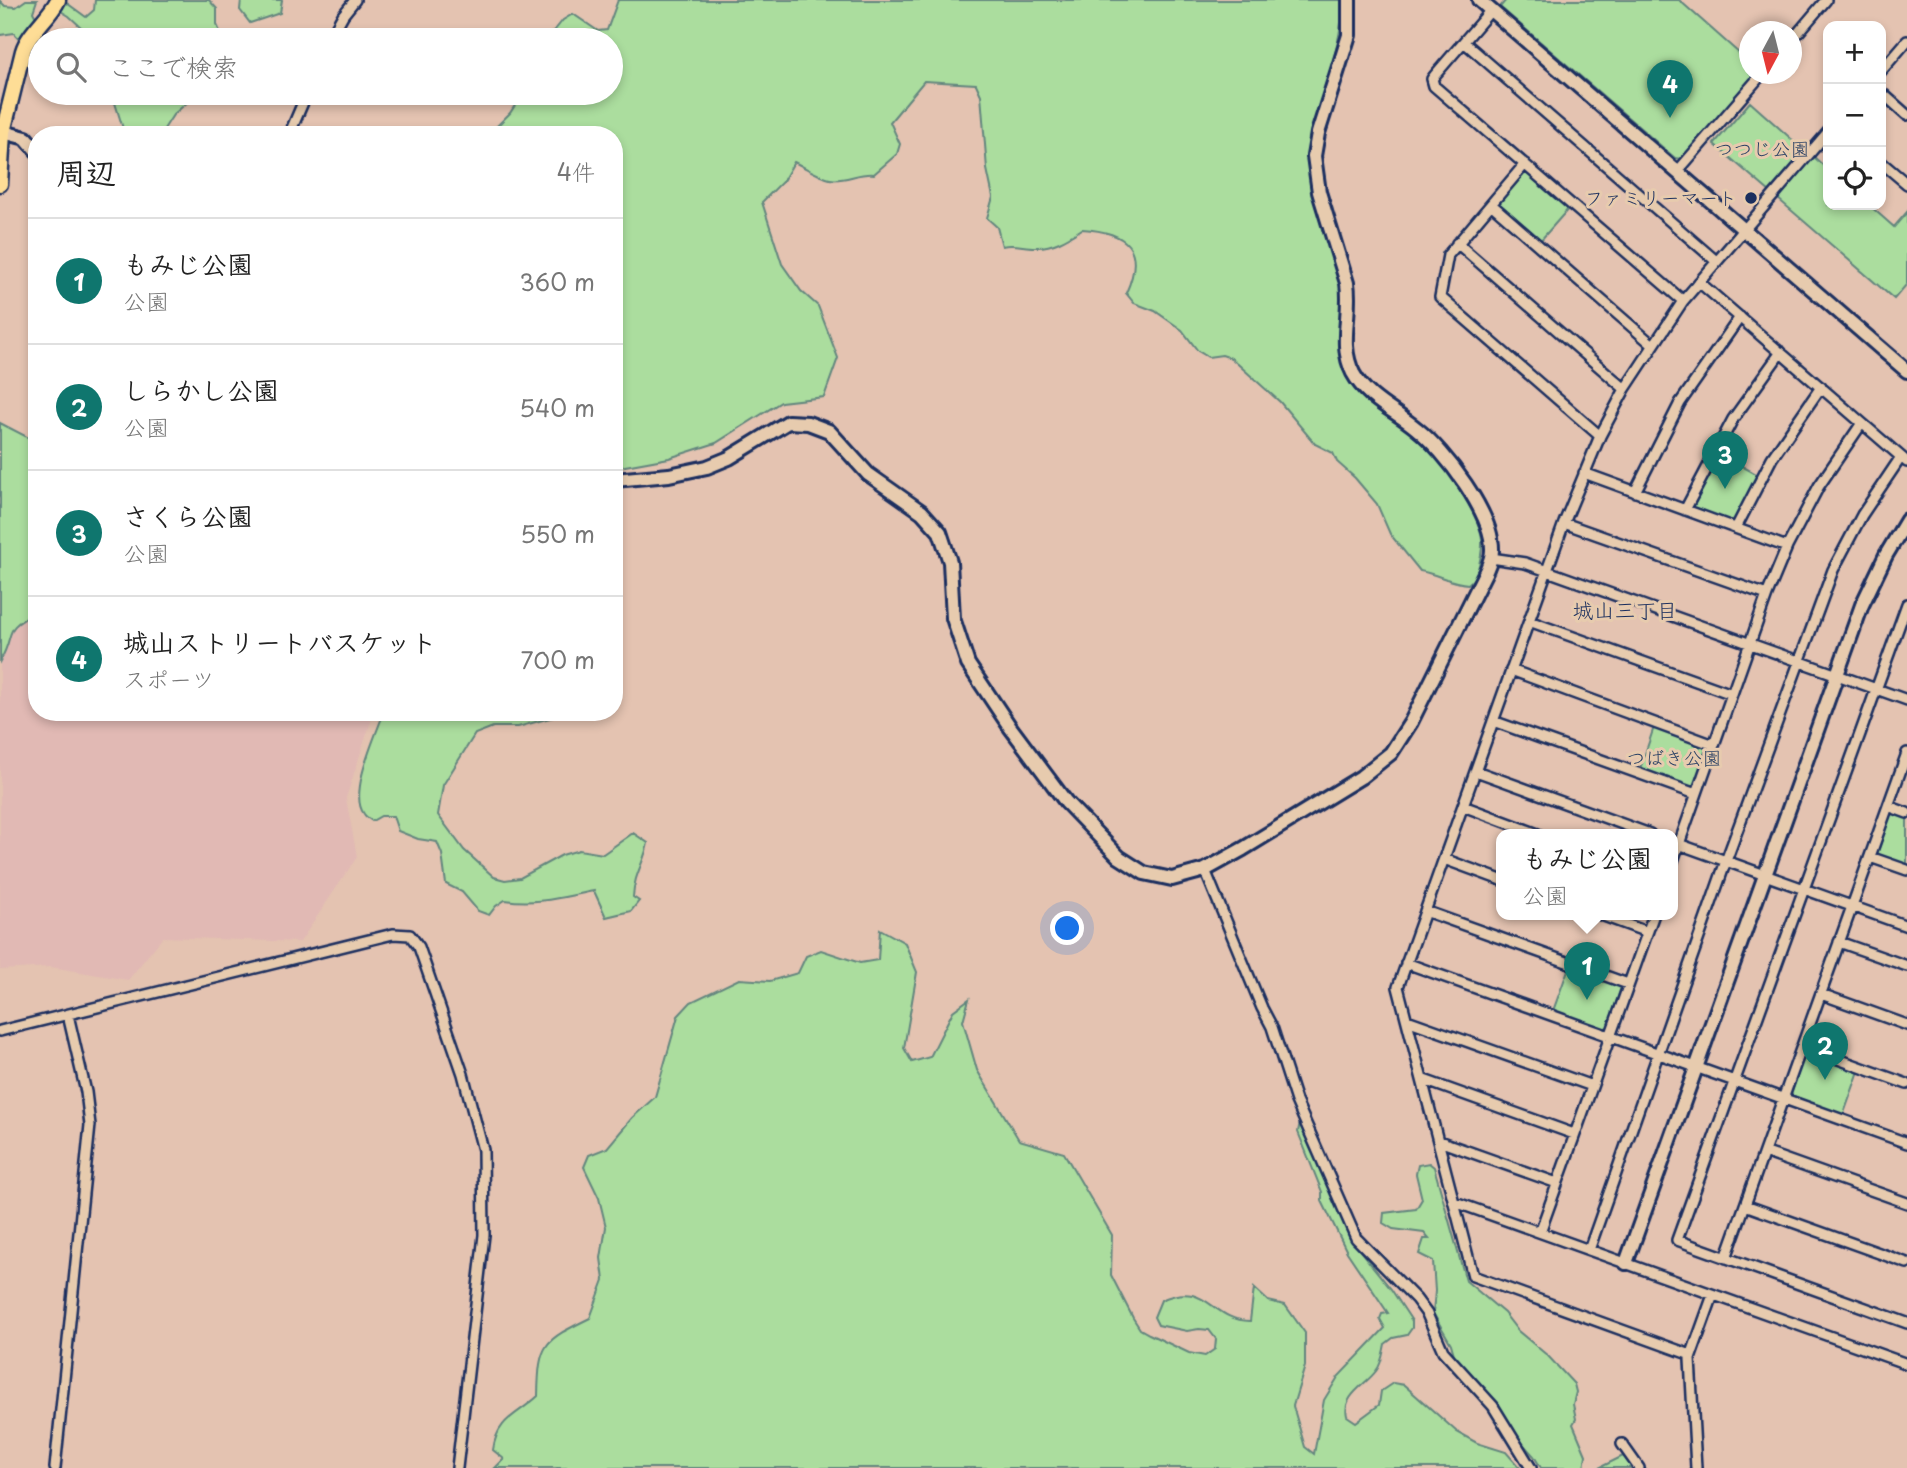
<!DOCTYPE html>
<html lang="ja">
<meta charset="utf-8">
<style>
:root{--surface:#fff;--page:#f2f2f2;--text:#222;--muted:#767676;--line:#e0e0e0;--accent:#0f766e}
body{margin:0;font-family:"Playpen Sans","Klee One",sans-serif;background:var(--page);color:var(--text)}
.controls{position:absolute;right:21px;top:21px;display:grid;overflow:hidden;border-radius:14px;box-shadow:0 4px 10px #0003}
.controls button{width:63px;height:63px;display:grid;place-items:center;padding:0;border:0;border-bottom:2px solid var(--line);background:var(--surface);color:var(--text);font:35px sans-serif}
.compass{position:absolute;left:1739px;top:21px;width:63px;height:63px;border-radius:50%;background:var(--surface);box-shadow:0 4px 10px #0003;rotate:187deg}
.you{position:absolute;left:1068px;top:929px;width:24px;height:24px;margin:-18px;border:5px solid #fff;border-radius:50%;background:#1a73e8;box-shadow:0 0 0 10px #1a73e833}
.badge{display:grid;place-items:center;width:46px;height:46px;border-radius:50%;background:var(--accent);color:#fff;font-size:23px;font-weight:700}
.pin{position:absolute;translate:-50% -58px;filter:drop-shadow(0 2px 4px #0008)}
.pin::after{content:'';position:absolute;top:37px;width:24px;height:21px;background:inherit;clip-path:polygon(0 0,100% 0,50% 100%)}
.popup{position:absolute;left:1496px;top:829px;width:182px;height:91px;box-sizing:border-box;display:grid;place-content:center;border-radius:14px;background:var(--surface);filter:drop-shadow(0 2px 5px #0005);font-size:23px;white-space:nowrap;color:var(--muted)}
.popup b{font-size:26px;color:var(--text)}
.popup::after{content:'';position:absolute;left:50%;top:100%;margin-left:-14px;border:14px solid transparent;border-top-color:var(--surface)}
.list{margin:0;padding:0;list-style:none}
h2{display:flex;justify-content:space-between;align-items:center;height:91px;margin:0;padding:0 28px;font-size:30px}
h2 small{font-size:23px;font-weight:400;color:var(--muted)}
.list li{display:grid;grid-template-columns:46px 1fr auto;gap:21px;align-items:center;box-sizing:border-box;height:126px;padding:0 28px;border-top:2px solid var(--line)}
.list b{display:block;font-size:26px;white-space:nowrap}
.list p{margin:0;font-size:23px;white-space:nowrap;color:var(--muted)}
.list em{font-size:23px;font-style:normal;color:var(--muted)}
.icon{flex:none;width:38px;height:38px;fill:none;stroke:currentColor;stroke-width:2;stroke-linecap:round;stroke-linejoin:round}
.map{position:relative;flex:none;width:1907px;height:1468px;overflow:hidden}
.search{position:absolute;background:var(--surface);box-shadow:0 4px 10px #0003;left:28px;top:28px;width:595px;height:77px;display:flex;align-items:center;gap:18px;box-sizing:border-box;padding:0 24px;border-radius:38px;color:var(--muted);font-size:26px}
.panel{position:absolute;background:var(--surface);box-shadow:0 4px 10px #0003;left:28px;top:126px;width:595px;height:595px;border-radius:28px}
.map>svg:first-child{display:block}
.built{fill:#e1b9b4}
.green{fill:#abdd9e;stroke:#63867e;stroke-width:2}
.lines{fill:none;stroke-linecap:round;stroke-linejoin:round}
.street-casing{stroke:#1b2f5e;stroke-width:14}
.secondary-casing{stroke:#1b2f5e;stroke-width:18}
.primary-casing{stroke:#1b2f5e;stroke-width:19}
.street{stroke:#e7cbae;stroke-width:9}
.secondary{stroke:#e7cbae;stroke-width:12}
.primary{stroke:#fedd96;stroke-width:14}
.poi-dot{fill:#1b2f5e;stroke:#e7cbae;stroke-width:2.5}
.labels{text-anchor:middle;stroke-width:6;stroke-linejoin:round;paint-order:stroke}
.park-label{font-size:19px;fill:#294064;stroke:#e7cbae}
.poi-label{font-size:19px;fill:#1b2f5e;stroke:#e7cbae;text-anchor:end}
.neighbourhood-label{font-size:21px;fill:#1b2f5e;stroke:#e7cbae}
</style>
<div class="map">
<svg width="1907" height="1468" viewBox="0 0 1907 1468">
<rect width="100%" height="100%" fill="#e4c3b1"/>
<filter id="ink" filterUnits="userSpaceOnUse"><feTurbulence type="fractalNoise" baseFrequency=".0143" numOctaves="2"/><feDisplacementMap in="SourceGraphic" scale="14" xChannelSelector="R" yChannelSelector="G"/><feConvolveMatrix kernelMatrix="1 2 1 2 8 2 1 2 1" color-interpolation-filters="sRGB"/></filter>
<g filter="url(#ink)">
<path class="built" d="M37 612V712H374L346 798 357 857 300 942 163 937 128 980 51 967 0 970V661L7 644 9 630 18 621Z"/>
<path class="green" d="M26 0H37L33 12 38 21 22 42 14 33 0 35V1L5 6 16 7Z
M95 0H209L217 9V25L224 40H95L69 16 59 10 64 1 86 17 94 10Z
M241 0H282L280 13 250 23 240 10Z
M618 0H1342C1344 54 1313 102 1309 156 1306 198 1331 239 1340 280 1347 312 1334 341 1347 374 1361 406 1397 420 1422 441 1440 456 1481 517 1482 540 1483 552 1479 565 1476 577L1468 584C1451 583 1437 574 1420 571L1390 534 1377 504 1355 478 1337 462 1333 453 1315 444 1280 402 1231 358 1222 355 1208 357 1198 351 1182 330 1155 311 1134 303 1126 293C1146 248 1127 232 1082 229 1068 238 1053 248 1035 247 1023 247 1014 243 1002 246L997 227 987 218 993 197 987 169 981 95 976 84 924 81 890 122 900 144 897 154 874 174C859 172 844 182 830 179 821 177 804 167 794 162L783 181 762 202 782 264 801 291 818 306 838 358 824 397 781 402 716 443 669 458 614 468V135H488L510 113 523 93H611V40H547L563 20 573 14 598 31 607 30Z
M1506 0H1679L1749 62 1750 74H1755L1682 159 1675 158 1500 7Z
M112 93H198L173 115 164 129 167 135H125Z
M1750 102 1805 151 1770 192 1714 144Z
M1813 156 1828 170V205H1869L1894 227 1907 212V284L1894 299 1777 198Z
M1525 172H1528L1569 208 1540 241 1499 205 1500 201Z
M0 423 37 442V612C0 630 17 632 0 661Z
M1718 453 1758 475 1733 522 1692 507Z
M384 712H571L518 727H493L475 734 443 785 438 815 464 850 494 877 505 880 520 878 562 855 579 850 603 854 633 833 648 843C644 863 634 874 633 897L639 901 631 911 606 917 594 891C563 897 537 905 505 900L496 906 489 915 478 911 462 892 446 884 442 854 437 842 418 839 398 831 393 816H381L372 821C369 819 366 817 364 814 348 794 376 735 384 712Z
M1654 727 1708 748 1693 788 1640 769Z
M1894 813 1907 818V865L1877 854 1890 815Z
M880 929 905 943 917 972 904 1048 912 1062 930 1057 953 1011 969 999 963 1021 977 1070 1019 1140 1064 1153 1112 1235 1111 1275 1133 1318 1140 1329 1149 1334 1189 1353 1205 1356 1215 1349 1216 1339 1209 1330 1199 1329 1187 1331 1158 1325 1154 1317 1161 1300C1207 1279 1211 1321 1250 1321L1254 1288 1268 1301 1285 1305 1305 1333V1366L1293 1406 1305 1447 1314 1454 1324 1400 1338 1377 1385 1328 1380 1319 1382 1314 1388 1313 1347 1252 1322 1201V1192L1298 1132 1300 1122 1304 1123 1352 1241 1391 1289 1412 1321V1328L1407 1335 1393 1338 1385 1344C1383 1353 1382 1364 1376 1371 1366 1385 1342 1395 1347 1416L1356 1422 1379 1405 1381 1391 1393 1383 1404 1385 1457 1432 1477 1443 1506 1452 1520 1468H495L504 1459 493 1450C497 1418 518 1415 538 1396 539 1343 543 1341 590 1318L604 1280 601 1258 606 1227 599 1198 584 1167 589 1155 607 1148 632 1118 655 1097 678 1016 691 1002 739 979 770 981 798 973 806 956 821 950 860 963 878 960Z
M1569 967 1621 987 1608 1027 1603 1029 1553 1011Z
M1807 1053 1859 1071 1843 1116 1791 1095 1804 1055Z
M1429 1163 1434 1167 1466 1281 1504 1313 1518 1331 1548 1356 1574 1384 1576 1392 1573 1404 1576 1419 1573 1424 1586 1455 1584 1468H1541L1534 1456 1471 1386 1455 1358 1451 1344 1433 1313 1435 1291 1433 1261 1419 1254 1424 1239H1429L1424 1233 1393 1229 1383 1223 1384 1213 1416 1209 1422 1199 1416 1174 1418 1165Z
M1623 1456 1634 1468H1599Z"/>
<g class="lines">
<defs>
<path id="street" d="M1491 10 1435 75 1432 79 1434 86 1683 301
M329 40 343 15 355 0
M1792 40 1826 0
M1464 42 1716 261
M1881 71 1907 41
M1881 92 1907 115
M289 135 307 93
M1881 162 1907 184
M1525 164 1448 255 1440 297 1600 436
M1677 172 1762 74
M1491 204 1653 345
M1457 243 1625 389
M1699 282 1907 462
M1584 473 1787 547
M1635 492 1680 403 1740 317
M1685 510 1733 419 1781 352
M1564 523 1767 595
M1736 528 1772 458 1821 387
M1491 558 1525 563 1907 700
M1907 604 1677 1240 1907 1323
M1529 621 1732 694
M1511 670 1714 745
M1493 721 1696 794
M1476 771 1650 834
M1463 806 1538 834
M1888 806 1907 813
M1673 842 1907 926
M1870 857 1907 870
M1444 859 1501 880
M1673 861 1767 595 1787 547 1819 486 1862 423
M1205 870 1262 1008 1272 1027 1296 1101 1356 1238 1416 1299 1427 1314 1443 1351 1493 1406 1531 1468
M1425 911 1628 984
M1598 914 1647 932
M1839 942 1907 966
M1406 963 1907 1143
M1821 994 1907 1025
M1407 1020 1592 1086
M0 1031 393 934 410 935 419 947 463 1074 483 1150 484 1235 457 1468
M1802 1046 1907 1084
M1424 1080 1574 1134
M1439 1141 1557 1183
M1764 1152 1907 1203
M1455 1202 1907 1364
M1745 1205 1907 1263
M1540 1232 1654 914
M1589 1250 1726 861 1833 570 1862 515 1901 457
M1726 1258 1907 753
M1691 1355 1473 1276 1398 987 1564 523 1600 436 1625 389 1683 301 1828 132
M1622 1444 1639 1468
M55 1468 90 1125 86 1092 68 1015
M1696 1468 1690 1359 1713 1295"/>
<path id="secondary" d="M1479 0 1907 371
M3 132 26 138 37 151
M614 480 669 475 707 467 729 458 788 422 808 423 829 431 868 474 922 512 940 532 950 562 953 618 968 664 1010 727 1066 802 1119 857 1144 873 1172 879 1205 870 1243 849 1361 777 1391 753 1411 722 1486 571C1489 564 1492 558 1492 550 1493 514 1445 451 1417 429 1396 411 1367 399 1353 373 1338 343 1352 314 1347 283L1319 192 1314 156 1318 133 1349 35V0
M1626 1263 1862 605 1886 555 1907 520"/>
<path id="primary" d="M0 184 3 132 23 51C29 32 49 18 58 0"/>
</defs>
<use href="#street" class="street-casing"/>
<use href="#secondary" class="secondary-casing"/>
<use href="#primary" class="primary-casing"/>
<use href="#street" class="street"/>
<use href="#secondary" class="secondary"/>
<use href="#primary" class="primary"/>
</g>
</g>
<circle class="poi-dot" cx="1751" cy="198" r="7"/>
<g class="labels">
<g class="park-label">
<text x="1762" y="156">つつじ公園</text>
<text x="1674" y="765">つばき公園</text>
</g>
<g class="poi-label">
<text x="1737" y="205">ファミリーマート</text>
</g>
<g class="neighbourhood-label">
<text x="1625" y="618">城山三丁目</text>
</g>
</g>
</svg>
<div class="controls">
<button>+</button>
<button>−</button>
<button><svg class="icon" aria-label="locate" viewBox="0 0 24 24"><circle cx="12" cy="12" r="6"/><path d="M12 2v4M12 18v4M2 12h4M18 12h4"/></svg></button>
</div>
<svg class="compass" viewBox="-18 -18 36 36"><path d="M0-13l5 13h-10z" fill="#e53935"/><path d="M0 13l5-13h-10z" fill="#767676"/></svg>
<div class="you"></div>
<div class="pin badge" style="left:1587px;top:1000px">1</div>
<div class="popup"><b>もみじ公園</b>公園</div>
<div class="pin badge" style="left:1825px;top:1080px">2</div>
<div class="pin badge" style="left:1725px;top:489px">3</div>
<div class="pin badge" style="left:1670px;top:118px">4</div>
<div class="search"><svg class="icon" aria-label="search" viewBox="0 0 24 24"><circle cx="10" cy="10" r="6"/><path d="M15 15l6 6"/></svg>ここで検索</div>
<section class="panel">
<h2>周辺<small>4件</small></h2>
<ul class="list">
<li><span class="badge">1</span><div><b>もみじ公園</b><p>公園</p></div><em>360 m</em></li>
<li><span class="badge">2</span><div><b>しらかし公園</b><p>公園</p></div><em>540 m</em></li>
<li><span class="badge">3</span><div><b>さくら公園</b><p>公園</p></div><em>550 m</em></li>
<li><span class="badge">4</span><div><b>城山ストリートバスケット</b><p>スポーツ</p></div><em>700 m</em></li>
</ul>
</section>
</div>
